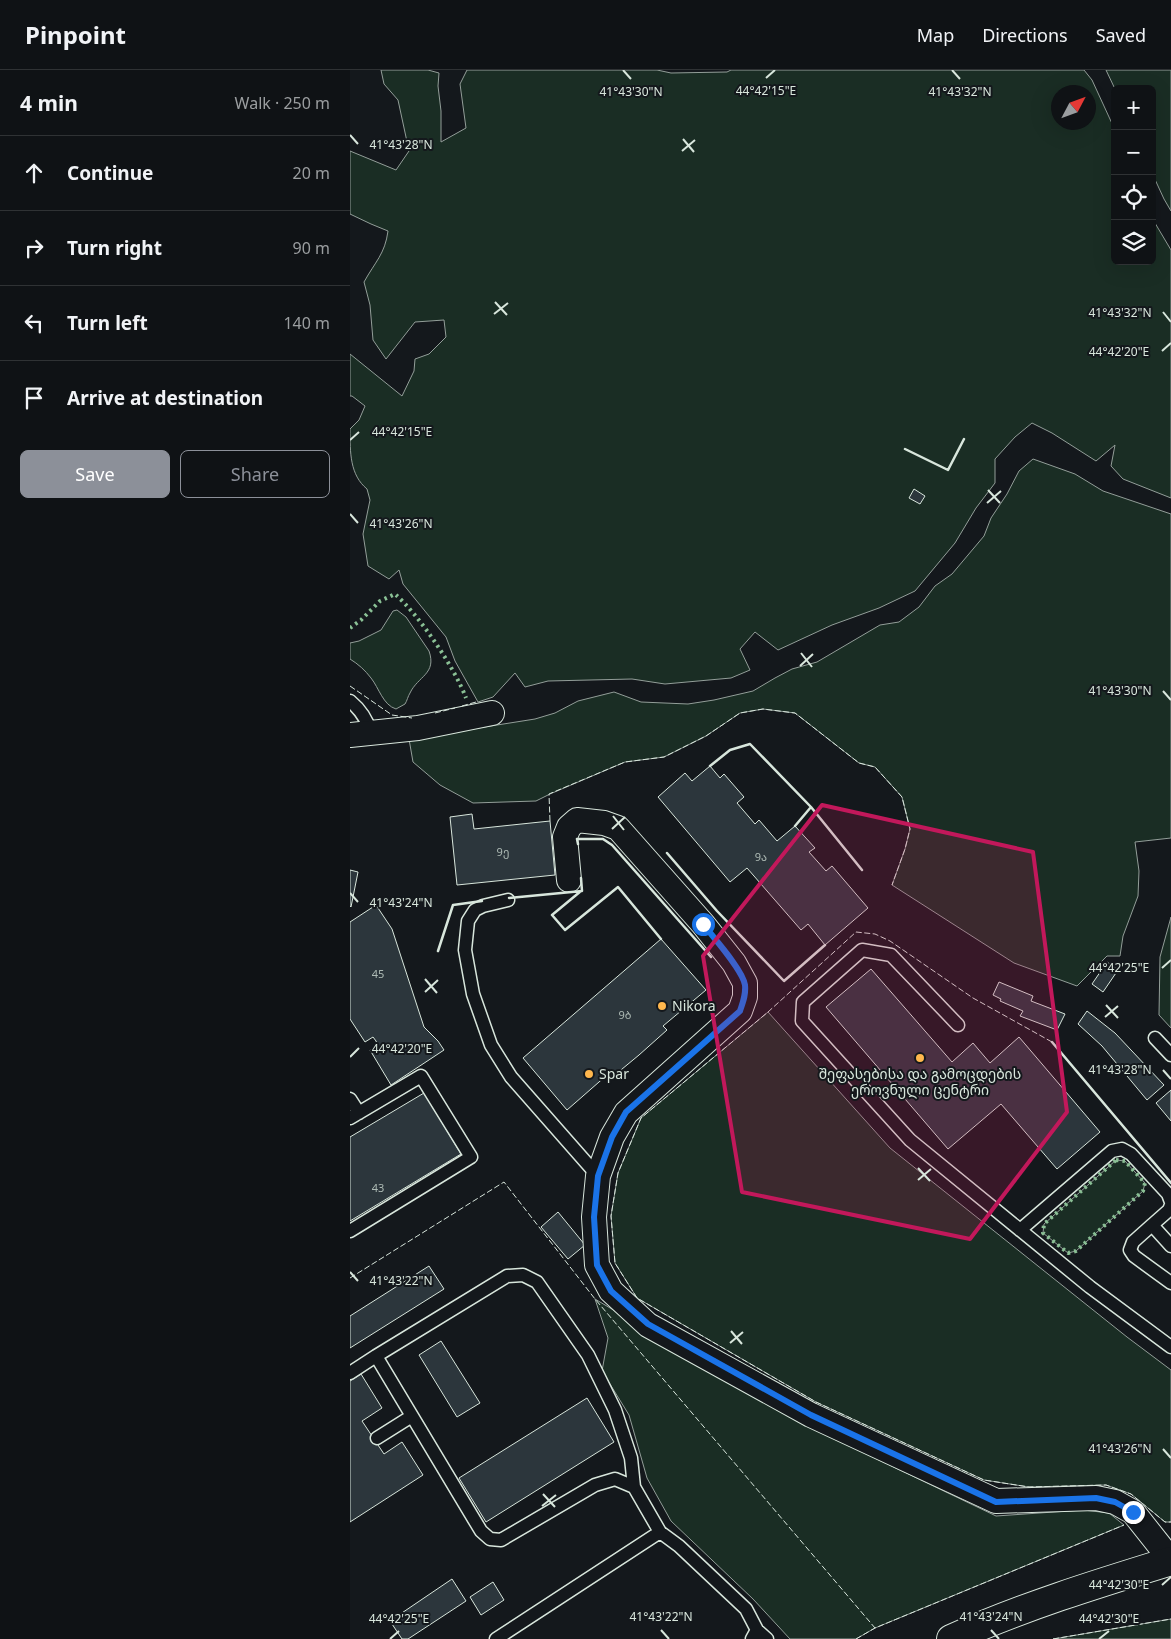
<!DOCTYPE html>
<meta charset="utf-8">
<style>
:root{--surface:#0f1215;--page:#181b1e;--text:#f1f3f6;--muted:#9b9ea0;--line:#2f3234;--accent:#8c9099}
body{margin:0;font-family:"Noto Sans","Noto Sans Georgian",sans-serif;background:var(--page);color:var(--text)}
.controls{position:absolute;right:15px;top:15px;display:grid;overflow:hidden;border-radius:8px;box-shadow:0 5px 20px #0002}
.controls button{width:45px;height:45px;display:grid;place-items:center;padding:0;border:0;border-bottom:1px solid var(--line);background:var(--surface);color:var(--text);font:25px sans-serif}
.compass{position:absolute;left:701px;top:15px;width:45px;height:45px;border-radius:50%;background:var(--surface);box-shadow:0 5px 20px #0002;rotate:49deg}
.stop{position:absolute;width:15px;height:15px;margin:-11px;border:4px solid #1a73e8;border-radius:50%;background:#fff}
.stop.end{background:#1a73e8;border-color:#fff;box-shadow:0 1px 5px #0008}
.list{margin:0;padding:0;list-style:none}
h2{display:flex;justify-content:space-between;align-items:center;height:65px;margin:0;padding:0 20px;font-size:21px}
h2 small{font-size:16px;font-weight:400;color:var(--muted)}
.list li{display:grid;grid-template-columns:32px 1fr auto;gap:15px;align-items:center;box-sizing:border-box;height:75px;padding:0 20px;border-top:1px solid var(--line)}
.list b{display:block;font-size:19px;white-space:nowrap}
.list em{font-size:16px;font-style:normal;color:var(--muted)}
.actions{display:flex;gap:10px;padding:15px 20px}
.actions a{flex:1;padding:11px 0;border:1px solid var(--accent);border-radius:8px;text-align:center;font-size:18px;color:var(--accent)}
.actions .main{background:var(--accent);color:#fff}
.icon{flex:none;width:28px;height:28px;fill:none;stroke:currentColor;stroke-width:2;stroke-linecap:round;stroke-linejoin:round}
.map{position:relative;flex:none;width:821px;height:1569px;overflow:hidden}
header{display:flex;align-items:center;gap:30px;box-sizing:border-box;height:70px;padding:0 25px;background:var(--surface);border-bottom:1px solid var(--line)}
header strong{font-size:24px}
nav{display:flex;gap:28px;margin-inline-start:auto;font-size:18px}
main{display:flex}
aside{flex:1;background:var(--surface)}
.map>svg:first-child{display:block}
.green{fill:#1a2d24;stroke:#939e99;fill-rule:evenodd}
.building{fill:#2c363c;stroke:#d8e6dc}
.lines{fill:none;stroke-linecap:round;stroke-linejoin:round}
.service-casing{stroke:#d8e6dc;stroke-width:15}
.minor-casing{stroke:#d8e6dc;stroke-width:26}
.tertiary-casing{stroke:#d8e6dc;stroke-width:30}
.service{stroke:#14181c;stroke-width:12}
.minor{stroke:#14181c;stroke-width:24}
.tertiary{stroke:#14181c;stroke-width:28}
.hedge{stroke:#8ac095;stroke-width:4;stroke-dasharray:2.5 4;stroke-linecap:butt}
.fence{stroke:#d8e6dc;stroke-width:1;stroke-dasharray:6 2.5;stroke-linecap:butt}
.wall{stroke:#d8e6dc;stroke-width:2.5}
.route{stroke:#1a73e8;stroke-width:6}
.marked{fill:#c2185b;fill-opacity:0.2;stroke:#c2185b;stroke-width:4;stroke-linejoin:round}
.ticks{fill:none;stroke:#d8e6dc;stroke-width:2}
.poi-dot{fill:#ffb74d;stroke:#14181c;stroke-width:2}
.labels{text-anchor:middle;stroke-width:4;stroke-linejoin:round;paint-order:stroke}
.number-label{font-size:11px;fill:#adbab4}
.poi-label{font-size:14px;fill:#d8e6dc;stroke:#14181c;text-anchor:start}
.ticks-label{font-size:12px;text-anchor:middle;fill:#d8e6dc;stroke:#14181c;stroke-width:4;stroke-linejoin:round;paint-order:stroke}
</style>
<header>
<strong>Pinpoint</strong>
<nav><a>Map</a><a>Directions</a><a>Saved</a></nav>
</header>
<main>
<aside>
<h2>4 min<small>Walk · 250 m</small></h2>
<ul class="list">
<li><svg class="icon" aria-label="ahead" viewBox="0 0 24 24"><path d="M12 20V5M6 11l6-6 6 6"/></svg><div><b>Continue</b></div><em>20 m</em></li>
<li><svg class="icon" aria-label="right" viewBox="0 0 24 24"><path d="M7 20v-9h11M14 6l5 5-5 5"/></svg><div><b>Turn right</b></div><em>90 m</em></li>
<li><svg class="icon" aria-label="left" viewBox="0 0 24 24"><path d="M17 20v-9H6M10 6l-5 5 5 5"/></svg><div><b>Turn left</b></div><em>140 m</em></li>
<li><svg class="icon" aria-label="arrive" viewBox="0 0 24 24"><path d="M6 21V4h12l-3 4 3 4H6"/></svg><div><b>Arrive at destination</b></div></li>
</ul>
<div class="actions"><a class="main">Save</a><a>Share</a></div>
</aside>
<div class="map">
<svg width="821" height="1569" viewBox="0 0 821 1569">
<rect width="100%" height="100%" fill="#14181c"/>
<path class="green" d="M31 0H78L89 3 88 16 91 41V72L116 58 110 14 117 0H307L321 3 377 2 381 0H734L742 10 765 60V191H802V148L821 180V428L773 409 761 396 765 375 746 391 702 363 682 353 665 367 645 389V413L626 438 605 473 565 521 529 538 482 555 428 580 405 562 390 579 400 600 381 608 315 614 282 609 198 611 175 617 165 603 143 627 128 632 105 591 96 567 53 514 49 500 39 509 18 496 13 464 20 430 17 419C0 405 0 383 0 359L9 350 15 336 2 326H0V284L52 326 64 301 65 289 79 284 96 267 94 250 65 252 36 289 23 270 20 235 14 212C25 192 35 184 38 161L21 154 0 144V81L46 100 59 81 48 30 34 14ZM708 22H738V52H708Z
M756 0H821V141L814 129 802 103V19H765Z
M683 389 725 404 753 421 821 444V768L785 772 789 801 788 826 773 866 770 886H757L727 916 664 893 542 815 555 779 560 759 552 727 525 697 509 693 445 643 413 639 390 643 356 666 314 687 275 692 200 724 186 731 123 733 90 715 63 692 59 669 185 649 205 643 228 631 264 622 291 632 338 634 364 630 403 621 425 608 442 599 467 592 530 555 549 552 569 537 585 516 602 504 634 466 641 448 657 424 669 401Z
M47 540 56 547 79 581C87 604 68 606 60 623 58 626 57 631 55 634L46 639C33 635 29 618 21 608 15 600 8 594 0 589V573L9 571 31 560 43 541Z
M821 847V958L809 945 810 887Z
M418 942 540 1078 777 1267 821 1300V1452H815L781 1424 756 1415 679 1417 634 1410 466 1332 287 1228 265 1193 261 1146 268 1103 291 1048Z
M766 1090 775 1091 795 1113 793 1121 726 1181 718 1183 693 1163 694 1154Z
M245 1229 454 1354 646 1446 733 1440 759 1443 774 1455 525 1558 506 1569H440L403 1529 321 1451 297 1408 279 1345 252 1301 258 1268Z
M821 1549V1569H703Z"/>
<path class="building" d="M564 419 575 426 570 434 559 428Z
M360 696 370 708 374 704 394 727 387 733 405 754 409 750 427 771 445 756 465 778 459 782 476 801 482 796 518 838 475 875 458 854 451 860 397 798 380 812 308 727 335 703 342 711Z
M122 744 124 759 200 751 205 805 107 815 100 747Z
M0 800 8 802 1 837 0 836Z
M26 835 42 859 74 957 88 971 94 980 41 1015 20 980 28 976 26 971 23 967 15 972 0 949V852Z
M311 869 356 920 313 956 317 960 289 985 260 1009 257 1005 217 1040 173 988Z
M757 892 768 900 753 922 742 914Z
M521 899 602 992 623 973 640 993 669 967 750 1062 707 1099 651 1034 598 1079 476 937Z
M649 912 683 926 681 931 715 944 707 960 670 946 673 941 650 931 651 929 643 925Z
M737 941 765 963 814 1015 797 1030 752 976 728 954Z
M821 1020V1051L806 1033Z
M74 1023 111 1084 0 1151V1067Z
M208 1142 235 1175 218 1189 191 1157Z
M79 1196 94 1219 0 1278V1246Z
M91 1271 130 1333 107 1347 69 1285Z
M11 1304 32 1338 12 1351 34 1384 52 1372 73 1405 0 1452V1311Z
M237 1328 264 1372 136 1452 109 1408Z
M102 1509 116 1531 58 1569H52L40 1551Z
M143 1512 154 1530 131 1545 120 1527Z"/>
<g class="lines">
<defs>
<path id="service" d="M0 631C11 640 17 649 21 663
M158 830 133 836 125 840 118 851 115 880 123 924 141 975 161 1007 248 1106
M608 955 541 885 512 880 453 932 452 951 560 1070 740 1217 821 1277
M805 968 821 985
M0 1029 9 1043
M0 1048 71 1006 121 1087 0 1161
M821 1135 819 1140 802 1155 821 1176
M802 1155 783 1172 780 1180 784 1186 821 1213
M670 1160 762 1081 772 1079 781 1084 818 1124 821 1132
M0 1303 26 1286
M27 1368 62 1346
M284 1417 281 1388 265 1340 238 1285 187 1212 173 1205 157 1206 26 1286 131 1461 140 1469 151 1470 245 1415 265 1409 284 1417 310 1462
M407 1560 417 1569
M146 1569 310 1462 329 1476 396 1539 407 1560 402 1569"/>
<path id="minor" d="M0 665 68 658 142 643
M219 810 215 767 219 757 227 750 254 753 268 758 353 854 384 893 395 913V927L390 941 276 1043 262 1067 248 1106 244 1147 247 1195 261 1221 298 1255 461 1345 646 1431 746 1428 765 1432 783 1442 821 1490"/>
<path id="tertiary" d="M601 1569C672 1537 746 1514 821 1491"/>
</defs>
<use href="#service" class="service-casing"/>
<use href="#minor" class="minor-casing"/>
<use href="#tertiary" class="tertiary-casing"/>
<use href="#service" class="service"/>
<use href="#minor" class="minor"/>
<use href="#tertiary" class="tertiary"/>
<path class="hedge" d="M0 558 11 550 30 531 45 524C69 545 105 598 116 628
M766 1090 775 1091 795 1113 793 1121 726 1181 718 1183 693 1163 694 1154Z"/>
<path class="fence" d="M0 616 42 645 62 648
M112 636 126 632
M85 643 105 638
M200 751 199 724 275 692 314 687 356 666 390 643 413 639 445 643 509 693 525 697 552 727 560 759 555 779 542 815
M702 972 623 928 540 871 525 864 506 862 418 942 291 1048 268 1103 261 1146 265 1193 287 1228 466 1332 634 1410 679 1417 756 1415 781 1424 815 1452H821
M0 1208 154 1112 245 1229 525 1558
M506 1569 525 1558 774 1455
M703 1569 821 1549"/>
<path class="wall" d="M555 379 598 400 614 369
M360 696 380 680 400 674 461 737 445 756
M461 737 512 800
M228 774 227 769H253L262 775 361 887
M317 783 367 841 434 911 475 875
M231 821 202 845 215 860 268 817 311 869
M159 828 232 821 231 808
M88 881 103 835 132 831
M702 972 821 1113"/>
</g>
<g class="lines">
<path class="route" d="M353 854C363 867 393 900 395 915 396 925 393 932 390 941L276 1042 262 1067 248 1106 244 1147 247 1195 261 1221 298 1254 461 1345 646 1432 746 1428 765 1432 783 1442"/>
</g>
<path class="marked" d="M472 735 683 782 717 1042 620 1169 392 1122 353 886Z"/>
<path class="ticks" d="M273 0 281 9M602 0 610 9M416 8 425 0M0 65 8 74M333 69 344 82M332 81 345 70M145 232 157 245M813 242 821 252M144 244 158 233M812 281 821 273M0 370 9 362M638 420 650 433M637 433 651 421M0 444 8 453M451 583 462 597M450 596 463 584M813 621 821 630M263 746 274 760M262 759 275 747M0 823 8 832M812 898 821 890M75 909 87 923M75 922 88 910M756 935 768 948M755 947 768 936M0 987 9 978M813 1000 821 1009M568 1098 580 1111M568 1110 581 1099M0 1202 8 1211M381 1261 392 1274M380 1273 393 1262M813 1379 821 1388M193 1424 205 1437M192 1436 206 1425M812 1515 821 1507M311 1560 319 1569M641 1560 649 1569M40 1569 49 1561M749 1569 759 1561"/>
<g class="poi-dot">
<circle cx="312" cy="936" r="5"/>
<circle cx="570" cy="988" r="5"/>
<circle cx="239" cy="1004" r="5"/>
</g>
<g class="labels">
<g class="number-label">
<text x="153" y="786">9ე</text>
<text x="411" y="791">9ა</text>
<text x="28" y="908">45</text>
<text x="275" y="949">9ბ</text>
<text x="28" y="1122">43</text>
</g>
<g class="poi-label">
<text x="322" y="941">Nikora</text>
<text x="249" y="1009">Spar</text>
<text x="570" y="1009" text-anchor="middle">შეფასებისა და გამოცდების<tspan x="570" dy="16">ეროვნული ცენტრი</tspan></text>
</g>
</g>
<g class="ticks-label">
<text x="416" y="25">44°42'15"E</text>
<text x="281" y="26">41°43'30"N</text>
<text x="610" y="26">41°43'32"N</text>
<text x="51" y="79">41°43'28"N</text>
<text x="770" y="247">41°43'32"N</text>
<text x="769" y="286">44°42'20"E</text>
<text x="52" y="366">44°42'15"E</text>
<text x="51" y="458">41°43'26"N</text>
<text x="770" y="625">41°43'30"N</text>
<text x="51" y="837">41°43'24"N</text>
<text x="769" y="902">44°42'25"E</text>
<text x="52" y="983">44°42'20"E</text>
<text x="770" y="1004">41°43'28"N</text>
<text x="51" y="1215">41°43'22"N</text>
<text x="770" y="1383">41°43'26"N</text>
<text x="769" y="1519">44°42'30"E</text>
<text x="311" y="1551">41°43'22"N</text>
<text x="641" y="1551">41°43'24"N</text>
<text x="49" y="1553">44°42'25"E</text>
<text x="759" y="1553">44°42'30"E</text>
</g>
</svg>
<div class="controls">
<button>+</button>
<button>−</button>
<button><svg class="icon" aria-label="locate" viewBox="0 0 24 24"><circle cx="12" cy="12" r="6"/><path d="M12 2v4M12 18v4M2 12h4M18 12h4"/></svg></button>
<button><svg class="icon" aria-label="layers" viewBox="0 0 24 24"><path d="M12 4l9 5-9 5-9-5zM3 14l9 5 9-5"/></svg></button>
</div>
<svg class="compass" viewBox="-18 -18 36 36"><path d="M0-13l5 13h-10z" fill="#e53935"/><path d="M0 13l5-13h-10z" fill="#9b9ea0"/></svg>
<div class="stop" style="left:353px;top:854px"></div>
<div class="stop end" style="left:783px;top:1442px"></div>
</div>
</main>
